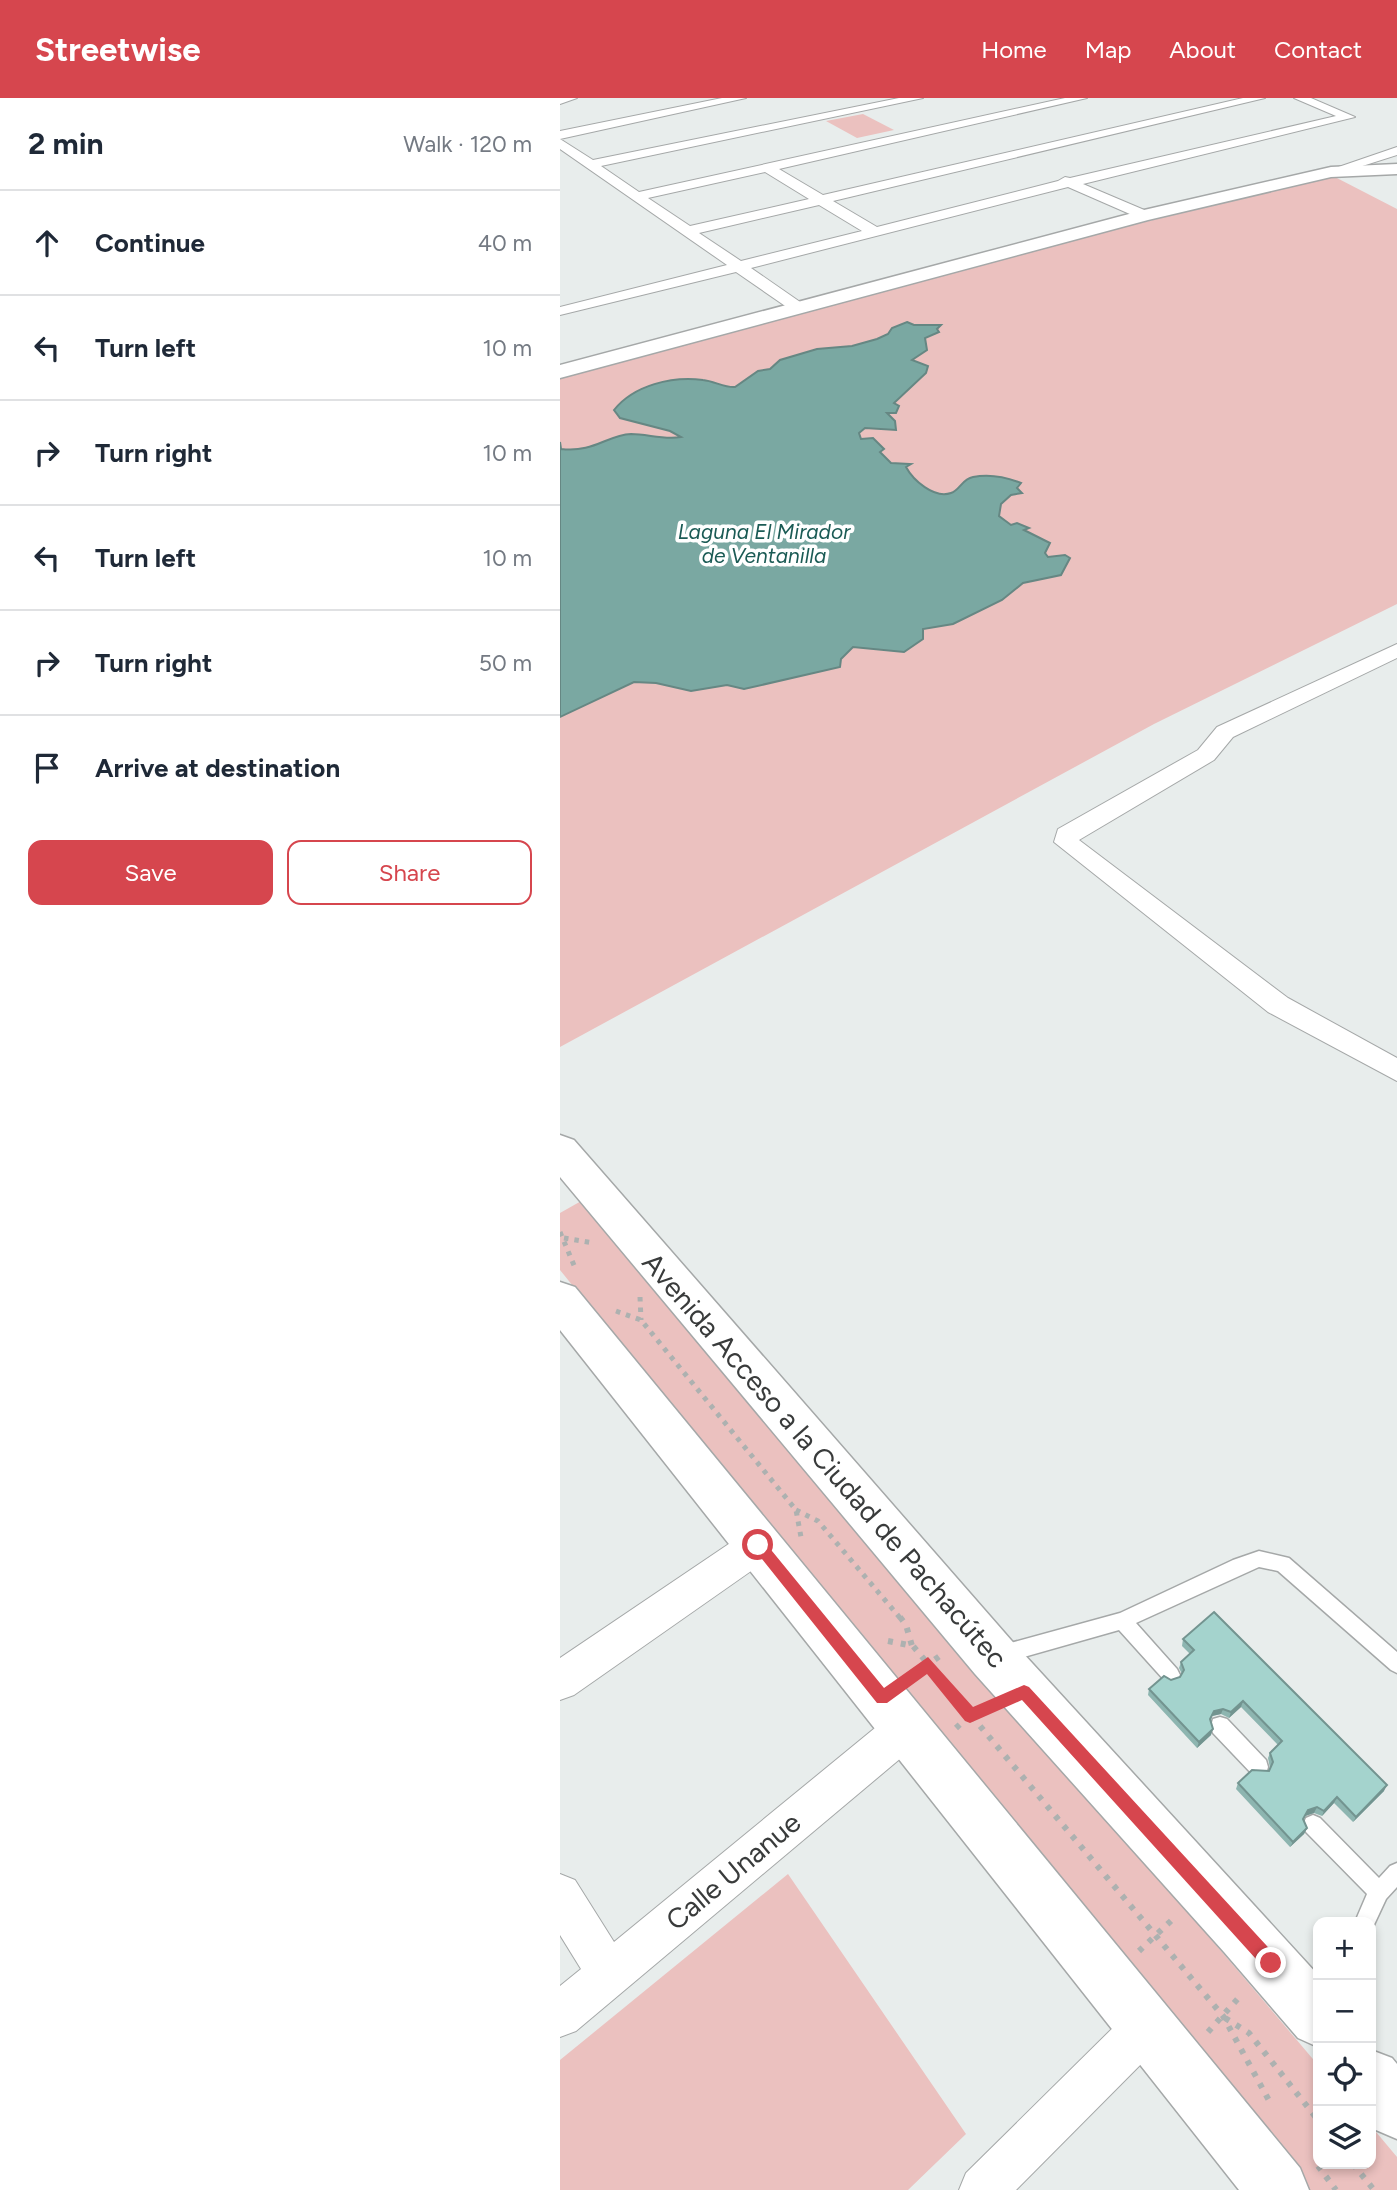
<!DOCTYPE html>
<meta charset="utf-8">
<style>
:root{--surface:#fff;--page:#f2f2f3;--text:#1f2937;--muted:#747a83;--line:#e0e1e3;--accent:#d6464e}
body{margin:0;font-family:Figtree,sans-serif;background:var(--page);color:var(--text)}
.controls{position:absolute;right:21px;bottom:21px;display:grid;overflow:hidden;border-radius:14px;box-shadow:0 4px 10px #0003}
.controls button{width:63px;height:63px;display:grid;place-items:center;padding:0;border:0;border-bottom:2px solid var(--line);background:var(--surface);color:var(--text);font:35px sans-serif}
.stop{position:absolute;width:21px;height:21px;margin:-16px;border:5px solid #d6464e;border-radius:50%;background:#fff}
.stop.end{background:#d6464e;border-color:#fff;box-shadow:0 2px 7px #0008}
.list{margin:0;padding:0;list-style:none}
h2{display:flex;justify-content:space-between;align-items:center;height:91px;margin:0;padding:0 28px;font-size:30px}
h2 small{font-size:23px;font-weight:400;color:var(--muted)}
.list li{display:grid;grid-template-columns:46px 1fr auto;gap:21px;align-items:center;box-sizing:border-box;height:105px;padding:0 28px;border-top:2px solid var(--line)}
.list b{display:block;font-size:26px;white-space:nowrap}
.list em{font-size:23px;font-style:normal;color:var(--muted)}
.actions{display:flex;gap:14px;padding:21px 28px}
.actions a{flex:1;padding:16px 0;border:2px solid var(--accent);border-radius:14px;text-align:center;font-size:24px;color:var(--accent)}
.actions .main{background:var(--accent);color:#fff}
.icon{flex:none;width:38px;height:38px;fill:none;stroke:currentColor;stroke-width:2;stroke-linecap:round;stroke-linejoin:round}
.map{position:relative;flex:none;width:837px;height:2092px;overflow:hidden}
header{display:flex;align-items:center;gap:42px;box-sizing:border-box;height:98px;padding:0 35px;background:var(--accent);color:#fff}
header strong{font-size:33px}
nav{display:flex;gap:38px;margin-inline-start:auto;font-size:24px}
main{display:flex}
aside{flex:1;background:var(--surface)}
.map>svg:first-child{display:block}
.green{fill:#ebc1bf}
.water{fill:#7aa8a2;stroke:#668783;stroke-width:2}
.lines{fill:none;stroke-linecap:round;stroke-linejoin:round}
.lane-casing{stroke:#a5a8a8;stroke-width:3}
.street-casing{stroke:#a5a8a8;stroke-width:2}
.secondary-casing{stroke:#a5a8a8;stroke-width:3}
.path-far1{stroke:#adb1b0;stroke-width:5;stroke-dasharray:4.5 6;stroke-linecap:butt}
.path{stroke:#adb1b0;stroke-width:6;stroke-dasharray:5 8;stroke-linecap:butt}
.lane{fill:#fff;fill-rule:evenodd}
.street{fill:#fff;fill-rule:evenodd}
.secondary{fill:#fff;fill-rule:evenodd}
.wall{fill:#8db5b0}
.shaded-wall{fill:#739490}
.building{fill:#a4d3cd;stroke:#739490;stroke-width:2}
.route{fill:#d6464e}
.labels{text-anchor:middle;stroke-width:7;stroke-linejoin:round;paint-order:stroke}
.far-water-label{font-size:21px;font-style:italic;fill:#1b5b55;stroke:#fff}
.near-street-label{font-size:28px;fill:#393b3b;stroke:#fff}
</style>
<header>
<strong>Streetwise</strong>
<nav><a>Home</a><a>Map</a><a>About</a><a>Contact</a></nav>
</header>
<main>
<aside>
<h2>2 min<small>Walk · 120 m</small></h2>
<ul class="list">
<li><svg class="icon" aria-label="ahead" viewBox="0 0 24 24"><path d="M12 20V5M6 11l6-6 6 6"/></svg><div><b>Continue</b></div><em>40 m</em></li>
<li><svg class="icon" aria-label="left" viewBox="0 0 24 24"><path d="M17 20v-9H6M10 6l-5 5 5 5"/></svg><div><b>Turn left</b></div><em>10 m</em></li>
<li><svg class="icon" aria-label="right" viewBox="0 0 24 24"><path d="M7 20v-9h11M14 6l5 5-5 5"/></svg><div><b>Turn right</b></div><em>10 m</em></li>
<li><svg class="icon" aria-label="left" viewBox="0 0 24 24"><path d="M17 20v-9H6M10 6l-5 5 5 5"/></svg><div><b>Turn left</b></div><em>10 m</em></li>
<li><svg class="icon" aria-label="right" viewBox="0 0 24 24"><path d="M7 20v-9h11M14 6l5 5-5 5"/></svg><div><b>Turn right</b></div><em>50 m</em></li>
<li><svg class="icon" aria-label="arrive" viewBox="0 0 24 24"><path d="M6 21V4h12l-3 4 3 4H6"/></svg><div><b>Arrive at destination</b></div></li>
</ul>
<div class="actions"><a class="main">Save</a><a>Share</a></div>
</aside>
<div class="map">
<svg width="837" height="2092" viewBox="0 0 837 2092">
<rect width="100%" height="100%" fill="#e8edec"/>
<path class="green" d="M303 16 334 32 297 40 266 23Z
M773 78 837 111V506L594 626 0 949V280L478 150Z
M23 1102 758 1967V2066H811V2028L837 2059V2092H744L0 1172V1115Z
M228 1776 406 2036 348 2092H0V1962Z"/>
<path class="water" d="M347 224 354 227H381L377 231 379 234 365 240 367 252 352 262 368 268 366 275 334 305 339 308 336 315H327L335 323 336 332 305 330 299 335 301 341 313 340 324 351 320 354 331 365 351 366 346 369C353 382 374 401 391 395 400 392 402 381 413 379 429 376 446 379 461 385L457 390 462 395 451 397 441 406 439 418 451 427 457 425 469 430 464 432 490 445 485 455 488 459 505 457 510 460 501 477 463 485 442 502 393 526 363 531V541L344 554 293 549 281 561 280 569 184 591 167 587 131 593 96 585 74 584 0 619V344L1 351C34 355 47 337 71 336 88 336 103 342 121 339L110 333 60 320 54 312C74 287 112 278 143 282 154 283 165 290 175 289L198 273 210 271 220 262 257 251 292 248 317 241 328 236 332 230Z"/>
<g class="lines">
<defs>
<path id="lane" d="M699 1453 729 1460 837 1554V1575L831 1572 718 1473 699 1469 576 1525 617 1571 620 1577 617 1583 611 1586 605 1583 559 1532 443 1565 437 1562 434 1556 437 1550 443 1547 560 1515 673 1462Z
M660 1619 667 1621 706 1662 708 1669 706 1676 699 1678 692 1676 653 1635 651 1628 653 1621Z
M753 1717 760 1720 819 1780 830 1768 837 1765V1789L826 1801 812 1831 811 1824H795L807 1796 746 1734 743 1727 746 1720Z"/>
<path id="street" d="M0 0H17L0 6Z
M162 0H186L0 41V33Z
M339 0H363L41 68 79 94 505 0H527L219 71 263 97 683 0H705L273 103 317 129 498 83 505 79 510 80 776 18 734 0H751L795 19 523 86 589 114V120H579L508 89 191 170 243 206V212H231L176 174 0 217V209L167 167 0 51V41L33 62ZM205 74 249 101 130 128 88 100ZM259 107 302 133 181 163 139 135Z
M837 49V57L771 78 764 74Z
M837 546V560L673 639 654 662 519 742 728 900 837 960V983L708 914 494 744 498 731 638 652 657 629Z
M198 1430 211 1435 216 1447 211 1459 14 1597 0 1602V1560L185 1435Z
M346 1610 360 1616 366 1630 360 1644 16 1933 0 1939V1888L21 1871 0 1837V1776L15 1782 54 1844 332 1616Z
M586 1907 602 1913 608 1929 602 1945 456 2092H399L406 2075 570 1913Z"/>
<path id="secondary" d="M837 66V76L771 79 588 122 0 280V267L584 112 771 69Z
M0 1037 14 1042 451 1542 758 1877V1949L738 1940 664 1854 415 1576 0 1079Z
M0 1184 15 1189 740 2070 749 2092H679L0 1232Z
M811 1952 832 1960 837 1966V2041L816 2032 811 2026Z"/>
</defs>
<use href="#lane" class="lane-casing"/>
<use href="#street" class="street-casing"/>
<use href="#secondary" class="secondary-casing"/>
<path class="path-far1" d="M0 1134 16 1172
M4 1140 34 1145
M80 1199 81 1222
M56 1213 81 1222 236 1412 241 1439
M236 1412 258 1423 341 1521"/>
<path class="path" d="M340 1519 346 1527 352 1548
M328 1543 353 1548 663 1918 712 2008
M354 1577 381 1557
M396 1630 410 1617 427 1610
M579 1853 614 1820
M665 1920 689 1935 758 2022
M648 1934 682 1896
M793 2066 814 2092
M758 2068 776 2092"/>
<use href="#lane" class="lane"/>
<use href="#street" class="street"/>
<use href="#secondary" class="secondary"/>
</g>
<path class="wall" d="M623 1541 824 1693 793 1724 774 1705 762 1718 754 1715 745 1718 743 1721 747 1730 744 1736 730 1749 676 1691 678 1685 709 1673 710 1670 708 1660 710 1655 718 1647 681 1609 669 1620 661 1616 652 1618 651 1622V1637L637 1650 588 1597 589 1591 620 1579 622 1576 619 1570 621 1564 630 1556 622 1548Z"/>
<path class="shaded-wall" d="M683 1603 681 1609 669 1620 671 1614Z
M663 1611 661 1616 652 1618 648 1627 654 1613Z
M653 1631 651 1637 637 1650 639 1644Z
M827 1687 824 1693 793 1724 796 1719Z
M777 1699 774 1705 762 1718 764 1713Z
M757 1709 754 1715 745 1718 748 1712Z
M747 1730 744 1736 730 1749 733 1744Z"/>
<path class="building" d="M654 1514 827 1687 796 1719 777 1699 764 1713 757 1709 748 1712 743 1721 747 1730 733 1744 678 1685 692 1672 709 1673 713 1664 710 1655 722 1643 683 1603 671 1614 663 1611 654 1613 650 1621 653 1631 639 1644 589 1591 604 1578 611 1582 620 1579 624 1572 621 1564 634 1552 623 1541Z"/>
<path class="route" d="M198 1440 203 1442 324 1590 368 1559 413 1609 464 1587 469 1589 717 1859V1871H705L462 1602 410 1625 405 1623 367 1576 327 1605H317L194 1451V1442Z"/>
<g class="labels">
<g class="far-water-label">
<text x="204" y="441">Laguna El Mirador<tspan x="204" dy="24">de Ventanilla</tspan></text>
</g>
<g class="near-street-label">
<text transform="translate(265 1362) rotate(49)" y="10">Avenida Acceso a la Ciudad de Pachacútec</text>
<text transform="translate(173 1773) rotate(-40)" y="10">Calle Unanue</text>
</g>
</g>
</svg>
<div class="controls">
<button>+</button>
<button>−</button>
<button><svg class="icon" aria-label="locate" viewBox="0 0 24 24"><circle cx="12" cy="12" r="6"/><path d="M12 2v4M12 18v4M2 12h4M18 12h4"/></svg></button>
<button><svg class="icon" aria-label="layers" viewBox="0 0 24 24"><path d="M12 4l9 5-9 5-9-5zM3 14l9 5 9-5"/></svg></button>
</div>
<div class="stop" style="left:198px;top:1447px"></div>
<div class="stop end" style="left:711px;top:1865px"></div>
</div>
</main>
